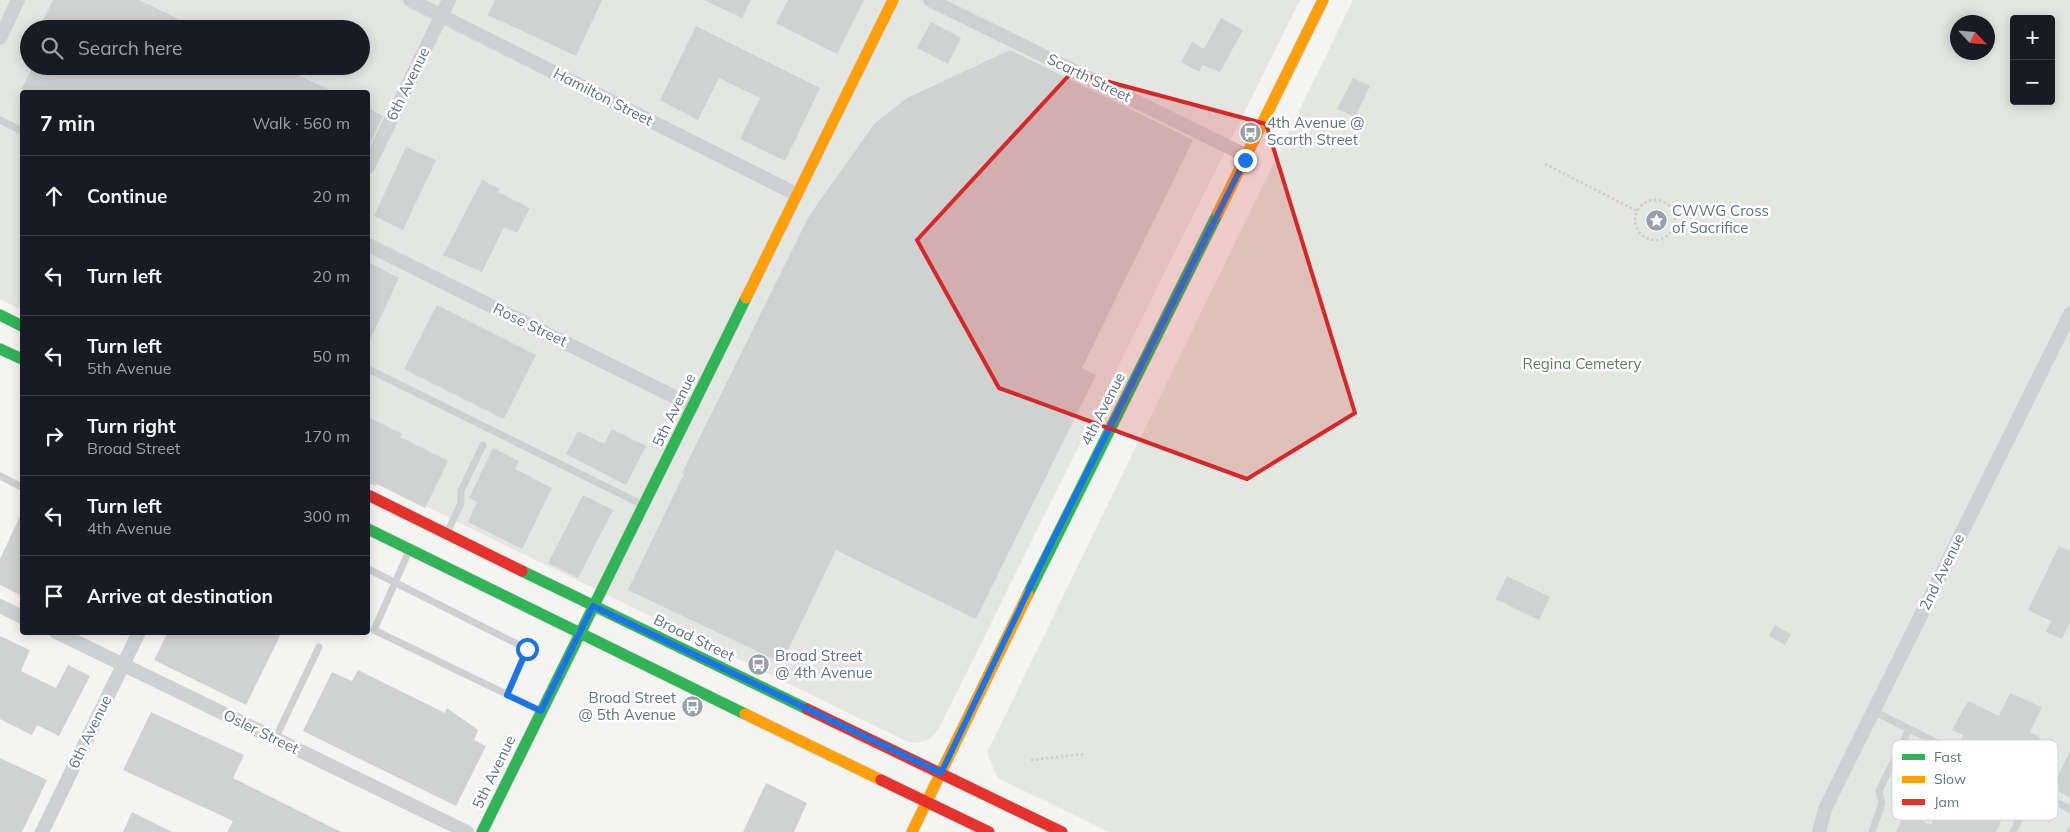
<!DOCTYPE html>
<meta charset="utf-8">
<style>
:root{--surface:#171b24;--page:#242831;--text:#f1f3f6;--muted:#9ea1a6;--line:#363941}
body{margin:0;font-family:Mulish,sans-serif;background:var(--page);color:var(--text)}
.controls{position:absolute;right:15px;top:15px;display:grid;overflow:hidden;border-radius:5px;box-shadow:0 2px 12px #0003}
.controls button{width:45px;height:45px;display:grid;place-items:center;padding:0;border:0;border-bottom:1px solid var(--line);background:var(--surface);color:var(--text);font:25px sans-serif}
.compass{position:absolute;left:1950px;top:15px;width:45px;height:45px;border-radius:50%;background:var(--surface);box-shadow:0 2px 12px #0003;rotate:116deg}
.stop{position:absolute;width:15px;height:15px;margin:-11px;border:4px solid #1a73e8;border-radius:50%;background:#fff}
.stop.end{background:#1a73e8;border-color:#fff;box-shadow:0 1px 5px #0008}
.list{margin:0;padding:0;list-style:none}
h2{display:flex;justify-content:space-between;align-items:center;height:65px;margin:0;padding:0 20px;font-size:21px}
h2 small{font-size:16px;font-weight:400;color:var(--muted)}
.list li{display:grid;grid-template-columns:32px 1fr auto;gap:15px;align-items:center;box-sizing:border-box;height:80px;padding:0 20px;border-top:1px solid var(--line)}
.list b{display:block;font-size:19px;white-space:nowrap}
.list p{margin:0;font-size:16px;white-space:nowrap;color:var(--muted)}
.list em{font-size:16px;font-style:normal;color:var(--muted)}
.icon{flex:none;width:28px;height:28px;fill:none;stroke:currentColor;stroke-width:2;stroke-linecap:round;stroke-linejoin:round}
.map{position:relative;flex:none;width:2070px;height:832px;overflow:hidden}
.search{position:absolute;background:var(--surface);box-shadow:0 2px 12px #0003;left:20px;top:20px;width:350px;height:55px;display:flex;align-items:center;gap:12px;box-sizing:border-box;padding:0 18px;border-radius:28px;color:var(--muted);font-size:19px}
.panel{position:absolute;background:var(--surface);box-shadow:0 2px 12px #0003;left:20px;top:90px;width:350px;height:545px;border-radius:5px}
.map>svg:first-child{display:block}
.built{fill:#e4e6e4;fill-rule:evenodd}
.green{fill:#e3e7e0;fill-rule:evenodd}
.building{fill:#d0d1d1}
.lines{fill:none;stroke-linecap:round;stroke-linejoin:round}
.fast-casing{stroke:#d0d2d3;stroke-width:12}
.slow-casing{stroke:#d0d2d3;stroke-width:12}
.jam-casing{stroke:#d0d2d3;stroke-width:12}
.path{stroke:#cdcdcd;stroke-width:2.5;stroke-dasharray:2.5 2.5;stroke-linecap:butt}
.lane{stroke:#cfd0d1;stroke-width:7}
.street{stroke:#cfd0d1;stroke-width:14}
.fast{stroke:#30b455;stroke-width:11}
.slow{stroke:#ff9f0a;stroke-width:11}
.jam{stroke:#e5322d;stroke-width:11}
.route{stroke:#1a73e8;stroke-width:6}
.marked{fill:#d62828;fill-opacity:0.2;stroke:#d62828;stroke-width:4;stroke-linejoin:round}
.labels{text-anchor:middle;stroke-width:5;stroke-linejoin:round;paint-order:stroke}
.street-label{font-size:15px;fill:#617485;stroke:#fff}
.poi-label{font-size:15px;fill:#617485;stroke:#fff;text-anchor:start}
.park-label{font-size:15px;fill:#657b61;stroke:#fff}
.key{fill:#fff;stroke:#d0d5da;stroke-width:1}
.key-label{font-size:14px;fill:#617485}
</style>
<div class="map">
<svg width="2070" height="832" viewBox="0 0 2070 832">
<rect width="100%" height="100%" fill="#f4f4f2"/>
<path class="built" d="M0 0H1300L939 728 933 736 925 741 915 743 906 741 368 478V92H22V310L0 299ZM29 29H361V66H29Z
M2070 214V832H1599L1652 722 1792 788Z"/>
<path class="green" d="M1353 0H2070V214L1792 788 1652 722 1599 832H1109L998 778 987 753ZM2014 19H2051V101H2014ZM1958 22H1988V52H1958Z"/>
<path class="building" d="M53 0H139L199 29H39Z
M495 0H602L576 56 488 15Z
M704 0H751L742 18Z
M788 0H864L837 54 776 23Z
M1221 18 1243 30 1220 72 1203 65 1199 72 1181 62 1192 42 1204 49Z
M931 22 961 38 948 64 917 48Z
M696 26 820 88 785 161 740 139 760 98 719 78 698 120 660 100Z
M1010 50 1193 140 1082 368 1096 375 976 619 836 550 782 663 628 590 684 474 682 473 806 222 816 206 875 123 907 98Z
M33 66H279L334 92H20Z
M1353 78 1370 86 1355 117 1337 109Z
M368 108 383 116 368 148Z
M406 147 436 160 403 230 374 216Z
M482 180 500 189 498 192 530 208 517 233 504 227 482 272 443 255Z
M368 262 399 278 368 344Z
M437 305 536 355 504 419 404 369Z
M368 417 402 434 400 437 448 461 425 508 377 484 376 486 368 483Z
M612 429 646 446 626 485 566 454 578 431 604 444Z
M493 448 519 461 515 469 552 488 522 549 468 522 477 502 469 498Z
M583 495 613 510 578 578 548 563Z
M22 512V596L0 585V559Z
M2059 546 2070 551V623L2062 639 2046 632 2051 621 2028 610Z
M1507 576 1550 597 1539 620 1496 599Z
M1775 625 1791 634 1785 645 1769 636Z
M168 632H272L280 636 246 705 154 660Z
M0 636 30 650 21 671 56 688 68 665 90 676 59 736 37 725 32 735 0 719Z
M358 670 445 713 447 708 478 730 474 740 486 746 456 806 303 731 332 672 352 681Z
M2010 693 2042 707 2030 732 2041 738 2022 776 2005 768 2004 770 1967 752 1968 749 1959 744 1963 735 1952 730 1968 701 1999 716Z
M151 712 244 755 233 778 341 832H227L233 821 123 770Z
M2070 751V797L2052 788Z
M0 758 47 780 22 832H0Z
M1962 761 1999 780 1984 810 2002 819 1996 832H1896L1905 813 1931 825Z
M766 783 807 803 794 832H743Z
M132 812 172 832H123Z"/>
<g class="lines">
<defs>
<path id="fast" d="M0 315 22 326
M0 349 22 359
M368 529 745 714
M522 571 807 709
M1028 594 1218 213
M482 832 746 298"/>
<path id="slow" d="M1218 213 1323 0
M746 298 893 0
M745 714 881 780
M912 832 1028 594"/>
<path id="jam" d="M368 495 522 571
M807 709 1062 832
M881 780 989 832"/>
</defs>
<use href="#fast" class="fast-casing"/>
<use href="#slow" class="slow-casing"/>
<use href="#jam" class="jam-casing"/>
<path class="path" d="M1545 164 1637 211
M1635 220a20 20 0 1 1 40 0a20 20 0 1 1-40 0Z
M1031 760 1085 754"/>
<path class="lane" d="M0 120 22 131
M368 369 641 504
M0 476 22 487
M447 533 461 503V491L483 445
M409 551 374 630 541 711
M368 569 527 649 507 695
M1873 711 2070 809
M275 739 319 647
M1924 789 1945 747
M1872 832 1882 803 1879 791 1909 729
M2013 832 2033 791
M2070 832V831"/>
<path class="street" d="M410 0 796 194
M930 0 1247 156
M0 38 18 0
M368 167 449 0
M368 245 693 406
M0 606 22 617
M56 632 467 832
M42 832 139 632
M1819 832 1825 809 2070 314"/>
<use href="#fast" class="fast"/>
<use href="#slow" class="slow"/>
<use href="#jam" class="jam"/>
</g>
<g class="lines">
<path class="route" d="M527 649 507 695 541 711 593 606 941 773 1047 552 1245 160"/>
</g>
<path class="marked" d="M1072 72 1266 124 1355 413 1247 479 999 388 917 240Z"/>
<defs>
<symbol id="bus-disc" viewBox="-11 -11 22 22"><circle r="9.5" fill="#94a1ab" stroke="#fff"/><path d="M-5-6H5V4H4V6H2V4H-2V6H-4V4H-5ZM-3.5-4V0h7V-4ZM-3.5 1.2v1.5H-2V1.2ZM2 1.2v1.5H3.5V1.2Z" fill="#fff"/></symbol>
<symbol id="sight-disc" viewBox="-11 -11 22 22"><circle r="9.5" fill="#94a1ab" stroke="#fff"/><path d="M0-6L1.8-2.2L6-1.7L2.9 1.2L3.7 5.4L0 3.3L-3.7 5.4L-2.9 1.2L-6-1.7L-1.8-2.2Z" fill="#fff"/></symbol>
</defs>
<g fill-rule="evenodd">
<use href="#bus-disc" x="1238" y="120" width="25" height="25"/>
<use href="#sight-disc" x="1644" y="208" width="25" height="25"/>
<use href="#bus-disc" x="746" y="652" width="25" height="25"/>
<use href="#bus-disc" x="680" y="694" width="25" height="25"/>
</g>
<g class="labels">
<g class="street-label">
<text transform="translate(1089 78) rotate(26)" y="5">Scarth Street</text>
<text transform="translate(408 84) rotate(-64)" y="5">6th Avenue</text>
<text transform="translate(603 97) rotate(27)" y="5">Hamilton Street</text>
<text transform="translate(530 325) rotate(26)" y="5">Rose Street</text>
<text transform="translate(1103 409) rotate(-63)" y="5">4th Avenue</text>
<text transform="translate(674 410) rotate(-64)" y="5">5th Avenue</text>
<text transform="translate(1942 572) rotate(-64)" y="5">2nd Avenue</text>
<text transform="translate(694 638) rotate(26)" y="5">Broad Street</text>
<text transform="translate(90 732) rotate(-64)" y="5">6th Avenue</text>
<text transform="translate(261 732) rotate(26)" y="5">Osler Street</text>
<text transform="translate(494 772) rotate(-64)" y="5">5th Avenue</text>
</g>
<g class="poi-label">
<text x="1267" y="128">4th Avenue @<tspan x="1267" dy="17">Scarth Street</tspan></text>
<text x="1672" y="216">CWWG Cross<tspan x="1672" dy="17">of Sacrifice</tspan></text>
<text x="775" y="661">Broad Street<tspan x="775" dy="17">@ 4th Avenue</tspan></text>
<text x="676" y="703" text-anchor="end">Broad Street<tspan x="676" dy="17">@ 5th Avenue</tspan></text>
</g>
<g class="park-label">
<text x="1582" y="369">Regina Cemetery</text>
</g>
</g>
<rect x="1892" y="740" width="166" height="80" rx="8" class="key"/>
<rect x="1902" y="754" width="23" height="6" fill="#30b455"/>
<rect x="1902" y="776" width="23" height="7" fill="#ff9f0a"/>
<rect x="1902" y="799" width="23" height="6" fill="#e5322d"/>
<g class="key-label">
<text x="1934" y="762">Fast</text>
<text x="1934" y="784">Slow</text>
<text x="1934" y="807">Jam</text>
</g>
</svg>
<div class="controls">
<button>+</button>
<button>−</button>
</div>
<svg class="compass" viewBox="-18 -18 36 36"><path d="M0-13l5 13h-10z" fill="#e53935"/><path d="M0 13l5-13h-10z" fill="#9ea1a6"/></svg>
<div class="stop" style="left:527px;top:649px"></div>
<div class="stop end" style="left:1245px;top:160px"></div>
<div class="search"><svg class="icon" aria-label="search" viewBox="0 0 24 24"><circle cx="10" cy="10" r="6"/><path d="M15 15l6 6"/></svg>Search here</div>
<section class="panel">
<h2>7 min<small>Walk · 560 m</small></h2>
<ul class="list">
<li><svg class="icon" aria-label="ahead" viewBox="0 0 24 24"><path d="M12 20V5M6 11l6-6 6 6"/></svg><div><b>Continue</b></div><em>20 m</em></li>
<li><svg class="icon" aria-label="left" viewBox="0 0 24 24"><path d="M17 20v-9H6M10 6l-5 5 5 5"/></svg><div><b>Turn left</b></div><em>20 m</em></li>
<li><svg class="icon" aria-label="left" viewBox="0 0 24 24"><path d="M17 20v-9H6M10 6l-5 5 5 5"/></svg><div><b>Turn left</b><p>5th Avenue</p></div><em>50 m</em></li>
<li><svg class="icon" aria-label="right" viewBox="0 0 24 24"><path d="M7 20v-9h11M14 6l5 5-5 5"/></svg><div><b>Turn right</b><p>Broad Street</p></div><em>170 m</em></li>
<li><svg class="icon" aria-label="left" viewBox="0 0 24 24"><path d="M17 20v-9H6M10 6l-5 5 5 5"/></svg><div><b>Turn left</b><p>4th Avenue</p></div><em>300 m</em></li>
<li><svg class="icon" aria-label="arrive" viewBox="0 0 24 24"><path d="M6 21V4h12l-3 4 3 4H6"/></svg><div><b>Arrive at destination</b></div></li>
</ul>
</section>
</div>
